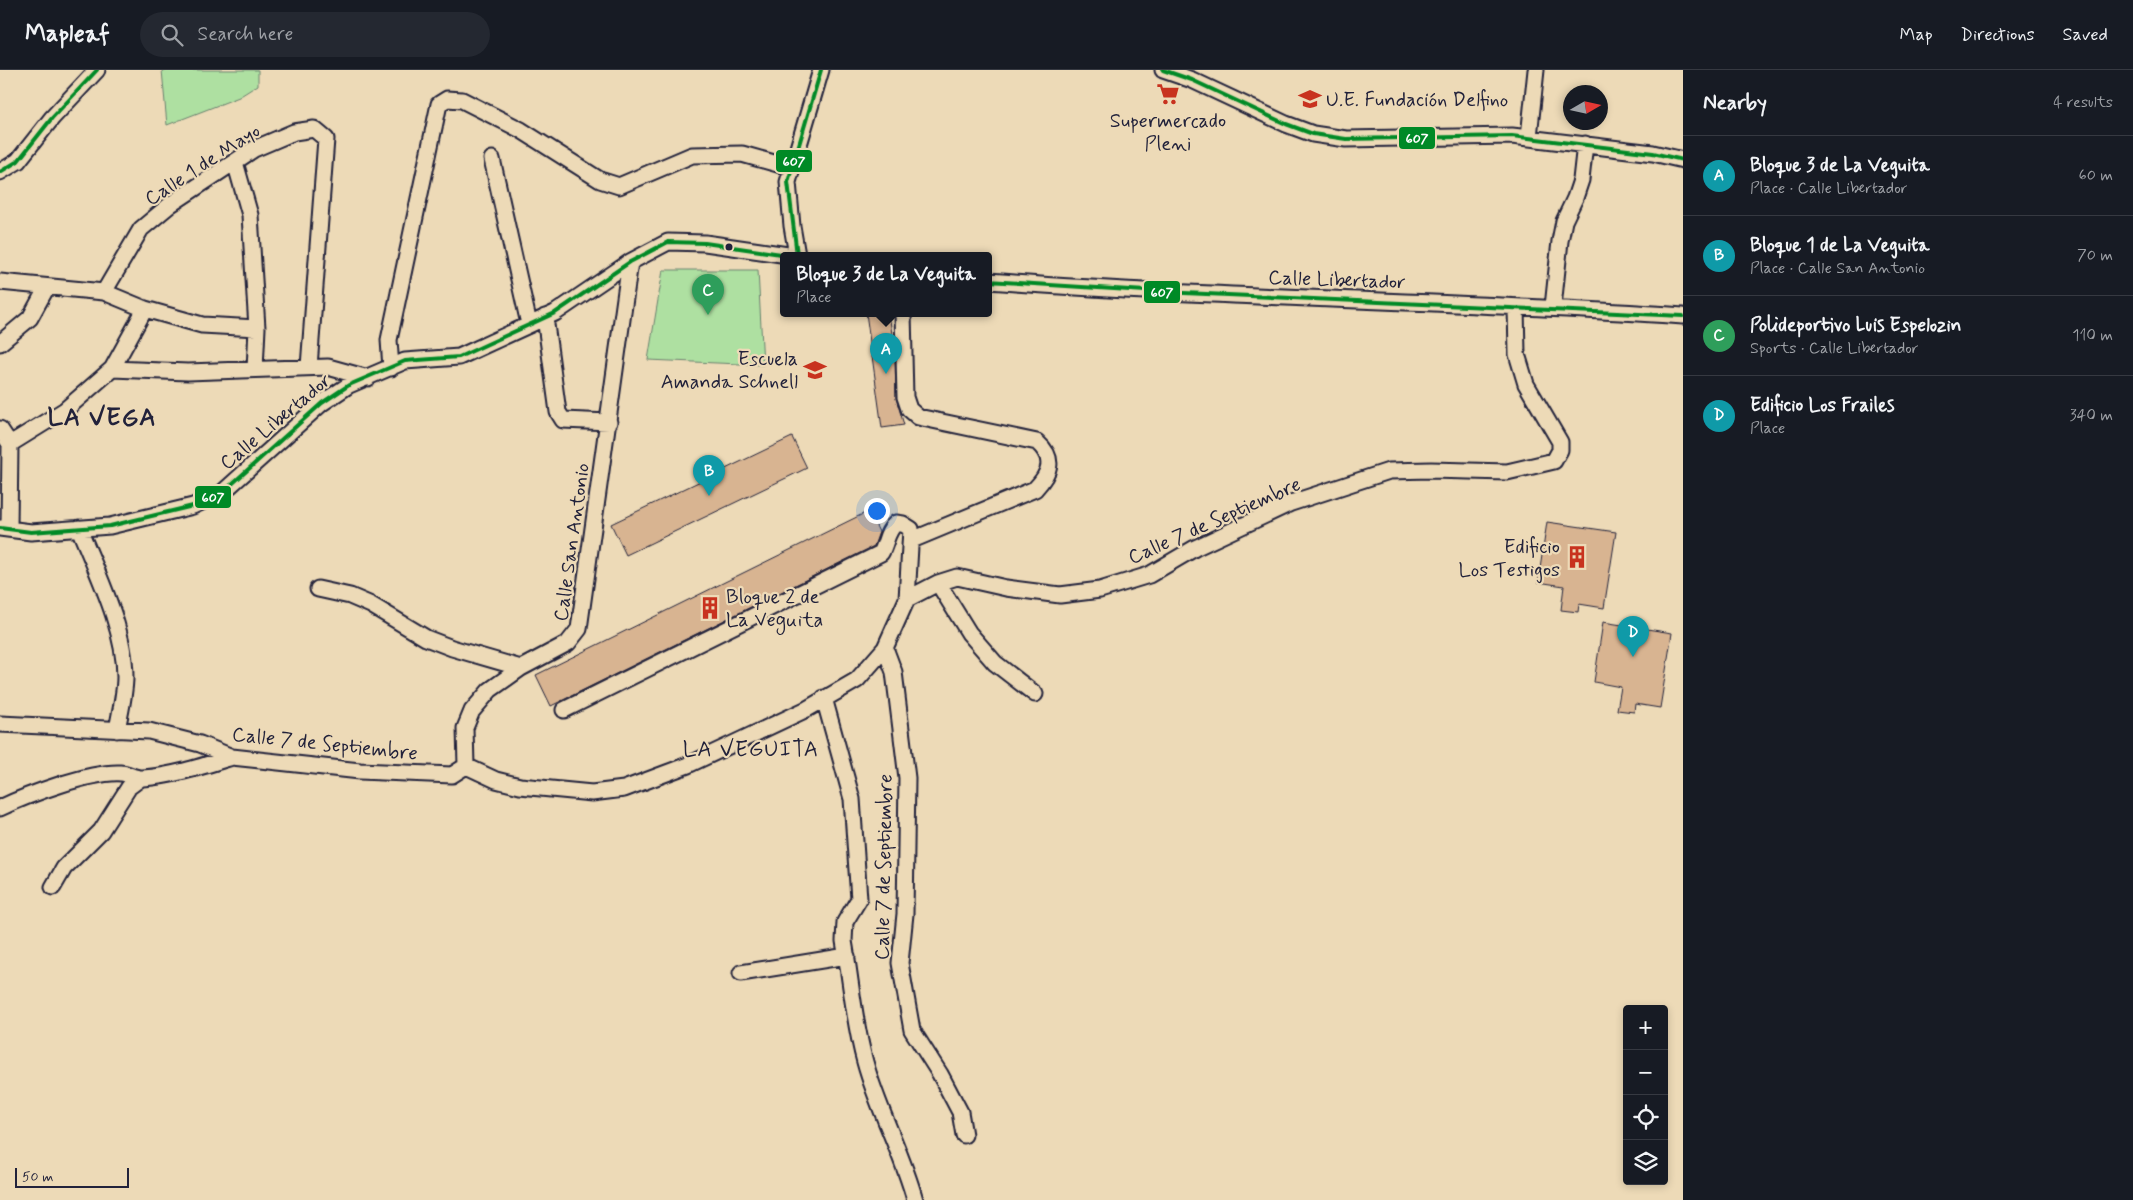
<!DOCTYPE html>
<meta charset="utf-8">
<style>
:root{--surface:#171b24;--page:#242831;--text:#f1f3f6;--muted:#9ea1a6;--line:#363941;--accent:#0f766e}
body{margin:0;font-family:Mynerve,sans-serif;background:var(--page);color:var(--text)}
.controls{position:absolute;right:15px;bottom:15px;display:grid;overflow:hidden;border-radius:5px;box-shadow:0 2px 8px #0003}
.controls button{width:45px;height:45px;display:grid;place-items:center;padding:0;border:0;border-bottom:1px solid var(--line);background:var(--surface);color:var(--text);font:25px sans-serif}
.compass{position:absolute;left:1563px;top:15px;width:45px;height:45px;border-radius:50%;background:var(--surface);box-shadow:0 2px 8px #0003;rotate:81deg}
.scale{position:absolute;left:15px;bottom:12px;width:114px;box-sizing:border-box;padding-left:5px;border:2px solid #22223b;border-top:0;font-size:14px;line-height:18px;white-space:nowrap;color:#22223b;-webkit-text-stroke:4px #eddab7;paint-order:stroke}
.you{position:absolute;left:876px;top:440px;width:18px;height:18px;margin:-12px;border:4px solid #fff;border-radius:50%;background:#1a73e8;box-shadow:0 0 0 8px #1a73e833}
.badge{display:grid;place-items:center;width:32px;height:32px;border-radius:50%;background:var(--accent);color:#fff;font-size:16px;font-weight:700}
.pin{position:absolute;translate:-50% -41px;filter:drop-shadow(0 1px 2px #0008)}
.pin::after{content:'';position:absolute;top:26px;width:18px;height:15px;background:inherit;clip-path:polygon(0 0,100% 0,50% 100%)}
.popup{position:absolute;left:780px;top:182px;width:212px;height:65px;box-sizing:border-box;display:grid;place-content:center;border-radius:5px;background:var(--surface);filter:drop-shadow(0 1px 4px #0005);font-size:16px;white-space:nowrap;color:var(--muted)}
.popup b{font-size:19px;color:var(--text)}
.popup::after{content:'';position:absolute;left:50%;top:100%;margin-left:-10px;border:10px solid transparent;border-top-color:var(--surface)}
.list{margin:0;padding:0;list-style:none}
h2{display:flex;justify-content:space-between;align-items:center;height:65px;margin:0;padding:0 20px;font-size:21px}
h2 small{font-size:16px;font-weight:400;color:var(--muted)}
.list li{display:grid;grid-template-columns:32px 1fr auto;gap:15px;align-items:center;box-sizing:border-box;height:80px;padding:0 20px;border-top:1px solid var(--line)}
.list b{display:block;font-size:19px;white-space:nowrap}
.list p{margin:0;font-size:16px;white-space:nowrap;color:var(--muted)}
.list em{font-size:16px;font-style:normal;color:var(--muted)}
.icon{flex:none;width:28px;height:28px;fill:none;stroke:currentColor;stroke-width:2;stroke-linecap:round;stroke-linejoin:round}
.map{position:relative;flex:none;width:1683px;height:1130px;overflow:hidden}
header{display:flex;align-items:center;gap:30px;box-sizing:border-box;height:70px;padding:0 25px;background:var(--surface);border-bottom:1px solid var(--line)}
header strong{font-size:24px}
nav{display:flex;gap:28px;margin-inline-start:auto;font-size:18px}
.search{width:350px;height:45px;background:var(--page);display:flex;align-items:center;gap:12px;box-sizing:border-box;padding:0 18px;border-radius:28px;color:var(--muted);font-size:19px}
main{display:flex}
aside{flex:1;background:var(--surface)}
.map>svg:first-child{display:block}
.green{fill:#aee0a1;stroke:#68816e}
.building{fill:#d8b491;stroke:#22223b}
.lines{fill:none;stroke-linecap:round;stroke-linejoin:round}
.minor-casing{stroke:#22223b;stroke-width:19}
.minor{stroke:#eddab7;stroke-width:15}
.bus-1-casing{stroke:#eddab7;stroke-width:8}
.bus-1{stroke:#008a26;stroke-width:4}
.bus-dot{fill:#22223b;stroke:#eddab7;stroke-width:2}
.labels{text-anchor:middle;stroke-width:4.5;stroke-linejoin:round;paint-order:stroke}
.poi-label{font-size:20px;fill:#22223b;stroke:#eddab7;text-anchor:start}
.street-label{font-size:20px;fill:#22223b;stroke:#eddab7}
.quarter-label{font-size:22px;letter-spacing:1px;fill:#22223b;stroke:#eddab7}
.district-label{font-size:25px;font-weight:bold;letter-spacing:1px;fill:#22223b;stroke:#eddab7}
.line-badge{stroke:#eddab7;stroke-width:2}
.badge-label{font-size:14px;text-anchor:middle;font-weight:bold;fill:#fff}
</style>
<header>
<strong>Mapleaf</strong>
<div class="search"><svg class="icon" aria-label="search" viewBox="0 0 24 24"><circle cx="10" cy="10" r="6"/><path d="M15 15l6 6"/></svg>Search here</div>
<nav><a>Map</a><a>Directions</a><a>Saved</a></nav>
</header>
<main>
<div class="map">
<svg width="1683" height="1130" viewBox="0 0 1683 1130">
<rect width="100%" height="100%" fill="#eddab7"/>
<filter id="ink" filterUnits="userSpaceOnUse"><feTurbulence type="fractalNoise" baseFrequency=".02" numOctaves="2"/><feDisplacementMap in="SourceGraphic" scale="10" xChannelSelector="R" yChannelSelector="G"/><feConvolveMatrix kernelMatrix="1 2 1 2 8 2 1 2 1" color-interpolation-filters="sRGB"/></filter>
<g filter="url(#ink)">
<path class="green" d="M162 0H258V15L239 27 167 55Z
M663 200H758L763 295 648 290Z"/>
<path class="building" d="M866 243H889L895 286 896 328 904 355 882 358Z
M792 367 807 398 626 485 611 454Z
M869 441 879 462 874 476 551 636 536 605Z
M1547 452 1616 462 1604 538 1579 534 1578 542 1561 540 1564 516 1538 512Z
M1603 552 1672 563 1660 638 1635 634 1634 642 1617 640 1621 617 1594 612Z"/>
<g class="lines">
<defs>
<path id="minor" d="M1163 0 1192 10 1286 54 1313 64 1346 69 1512 66 1653 83 1683 90
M1529 67 1536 0
M492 89 529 254
M235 92 250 145 257 258 255 299
M0 102 18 91 52 48 97 0
M797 185 792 156 788 112 821 0
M988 211C1220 229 1452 230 1683 246
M0 212 104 222 145 239 202 255 257 258
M104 222 141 159 171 134 254 79 294 62 314 59 326 69 309 297
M1553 237 1560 171 1564 151 1575 128 1581 110 1585 74
M903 243 905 327 909 339 918 347 1037 372C1056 389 1050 403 1035 419L912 470
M545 247 558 342 563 350 609 352
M0 273 30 248 47 217
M391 298 389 270 439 34 447 29 462 30 521 60 600 110 619 116 692 85 742 84 792 98
M112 299 188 302 328 297 368 308
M0 359 10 374
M0 458 31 462 110 456 193 436 223 422 322 333 349 315 405 291 459 287 555 243 630 192 668 172 705 173 788 185
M79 458C97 503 125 558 125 607 125 624 120 643 117 660
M9 459 10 374 65 340 112 299 145 239
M938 513 969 563 995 593 1035 624
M318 519 350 526 371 535 426 568 452 578 521 598
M907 529 938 513 957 507 1006 518 1060 525 1100 520 1149 505 1195 478 1291 433 1389 401 1431 400 1507 402 1554 391 1560 380V372L1526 314 1517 284 1516 237
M885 578 894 602 907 708 905 844 900 893 912 960 940 1004 960 1042 964 1065
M824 628 852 729 859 829 845 852 844 871C851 911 854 953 865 992 878 1040 902 1082 915 1130
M0 654 149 661 200 674 232 687 360 701 452 705 466 696
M466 696 496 710 520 716 592 723 624 719 688 695 807 639 857 610 885 578 907 529 911 459 903 454 896 453C886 462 887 472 881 483L564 640
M466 696 465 658 472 641 490 620 521 598 568 573 579 559 630 192
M0 738C27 725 91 701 121 703 128 703 135 709 143 708 173 706 203 696 232 687
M53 817 64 798 101 761 129 717 141 708
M741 903 847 886"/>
</defs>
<use href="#minor" class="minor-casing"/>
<use href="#minor" class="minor"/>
<defs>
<path id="bus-1" d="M1163 0 1192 10 1286 54 1313 64 1346 69 1512 66 1653 83 1683 90
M0 102 18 91 52 48 97 0
M797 185 788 112 821 0
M988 211 1162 222 1683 246
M0 458 31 462 110 456 193 436 223 422 322 333 349 315 405 291 459 287 555 243 630 192 668 172 705 173 788 185"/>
</defs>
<use href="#bus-1" class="bus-1-casing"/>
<use href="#bus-1" class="bus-1"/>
</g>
</g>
<defs>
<symbol id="supermarket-bare" viewBox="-9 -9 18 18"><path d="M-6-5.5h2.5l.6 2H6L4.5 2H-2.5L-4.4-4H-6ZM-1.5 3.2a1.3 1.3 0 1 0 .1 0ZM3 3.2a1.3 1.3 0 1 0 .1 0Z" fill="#c8321e" stroke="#eddab7" stroke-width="2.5" paint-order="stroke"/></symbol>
<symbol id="school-bare" viewBox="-9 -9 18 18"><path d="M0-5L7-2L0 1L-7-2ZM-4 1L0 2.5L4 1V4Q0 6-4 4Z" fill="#c8321e" stroke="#eddab7" stroke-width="2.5" paint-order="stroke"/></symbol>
<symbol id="building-bare" viewBox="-9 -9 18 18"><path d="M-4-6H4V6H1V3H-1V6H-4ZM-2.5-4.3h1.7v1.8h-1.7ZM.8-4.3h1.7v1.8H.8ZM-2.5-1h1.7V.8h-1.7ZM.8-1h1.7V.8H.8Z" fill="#c8321e" stroke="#eddab7" stroke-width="2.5" paint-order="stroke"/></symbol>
</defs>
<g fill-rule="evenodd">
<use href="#supermarket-bare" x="1152" y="8" width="32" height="32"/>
<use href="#school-bare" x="1294" y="13" width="32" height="32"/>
<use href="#school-bare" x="799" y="284" width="32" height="32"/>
<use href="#building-bare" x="1561" y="471" width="32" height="32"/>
<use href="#building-bare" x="694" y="522" width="32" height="32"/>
</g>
<circle class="bus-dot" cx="729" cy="177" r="4.5"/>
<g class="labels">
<g class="poi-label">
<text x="1326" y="36">U.E. Fundación Delfino</text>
<text x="1168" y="57" text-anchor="middle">Supermercado<tspan x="1168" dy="23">Pleni</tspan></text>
<text x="798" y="295" text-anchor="end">Escuela<tspan x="798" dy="23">Amanda Schnell</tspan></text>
<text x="1560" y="483" text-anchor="end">Edificio<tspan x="1560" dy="23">Los Testigos</tspan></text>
<text x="726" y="533">Bloque 2 de<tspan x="726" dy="23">La Veguita</tspan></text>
</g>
<g class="street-label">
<text transform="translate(202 94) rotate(-33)" y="7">Calle 1 de Mayo</text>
<text transform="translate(1337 209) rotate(2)" y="7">Calle Libertador</text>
<text transform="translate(275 351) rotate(-40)" y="7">Calle Libertador</text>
<text transform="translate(1214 450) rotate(-24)" y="7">Calle 7 de Septiembre</text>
<text transform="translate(571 472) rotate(-82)" y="7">Calle San Antonio</text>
<text transform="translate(325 673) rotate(6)" y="7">Calle 7 de Septiembre</text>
<text transform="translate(883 797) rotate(-89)" y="7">Calle 7 de Septiembre</text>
</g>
<g class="quarter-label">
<text x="751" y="686">LA VEGUITA</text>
</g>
<g class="district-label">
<text x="102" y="355">LA VEGA</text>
</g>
</g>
<g class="line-badge">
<rect x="1398" y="56" width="38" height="24" rx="5" fill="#008a26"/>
<rect x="775" y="79" width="38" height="24" rx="5" fill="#008a26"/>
<rect x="1143" y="210" width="38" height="24" rx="5" fill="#008a26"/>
<rect x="194" y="415" width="38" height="24" rx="5" fill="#008a26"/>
</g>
<g class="badge-label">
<text x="1417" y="73">607</text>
<text x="794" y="96">607</text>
<text x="1162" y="227">607</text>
<text x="213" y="432">607</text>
</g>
</svg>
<div class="controls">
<button>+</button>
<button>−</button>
<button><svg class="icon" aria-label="locate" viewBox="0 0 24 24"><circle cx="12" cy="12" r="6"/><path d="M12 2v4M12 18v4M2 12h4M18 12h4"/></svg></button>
<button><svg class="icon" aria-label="layers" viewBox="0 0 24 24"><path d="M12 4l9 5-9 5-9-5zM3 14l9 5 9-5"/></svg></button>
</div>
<svg class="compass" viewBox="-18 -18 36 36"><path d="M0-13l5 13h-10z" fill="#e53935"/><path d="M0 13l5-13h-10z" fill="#9ea1a6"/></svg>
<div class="scale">50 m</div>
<div class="you"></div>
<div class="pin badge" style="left:886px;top:304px;background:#0f9aa8">A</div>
<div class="popup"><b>Bloque 3 de La Veguita</b>Place</div>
<div class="pin badge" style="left:709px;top:426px;background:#0f9aa8">B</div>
<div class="pin badge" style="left:708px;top:245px;background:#2e9e5b">C</div>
<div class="pin badge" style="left:1633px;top:587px;background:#0f9aa8">D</div>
</div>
<aside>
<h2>Nearby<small>4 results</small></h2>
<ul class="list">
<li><span class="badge" style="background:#0f9aa8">A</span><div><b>Bloque 3 de La Veguita</b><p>Place · Calle Libertador</p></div><em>60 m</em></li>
<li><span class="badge" style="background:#0f9aa8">B</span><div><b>Bloque 1 de La Veguita</b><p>Place · Calle San Antonio</p></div><em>70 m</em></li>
<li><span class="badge" style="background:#2e9e5b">C</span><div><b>Polideportivo Luis Espelozin</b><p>Sports · Calle Libertador</p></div><em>110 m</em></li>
<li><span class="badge" style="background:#0f9aa8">D</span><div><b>Edificio Los Frailes</b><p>Place</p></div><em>340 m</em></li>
</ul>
</aside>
</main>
